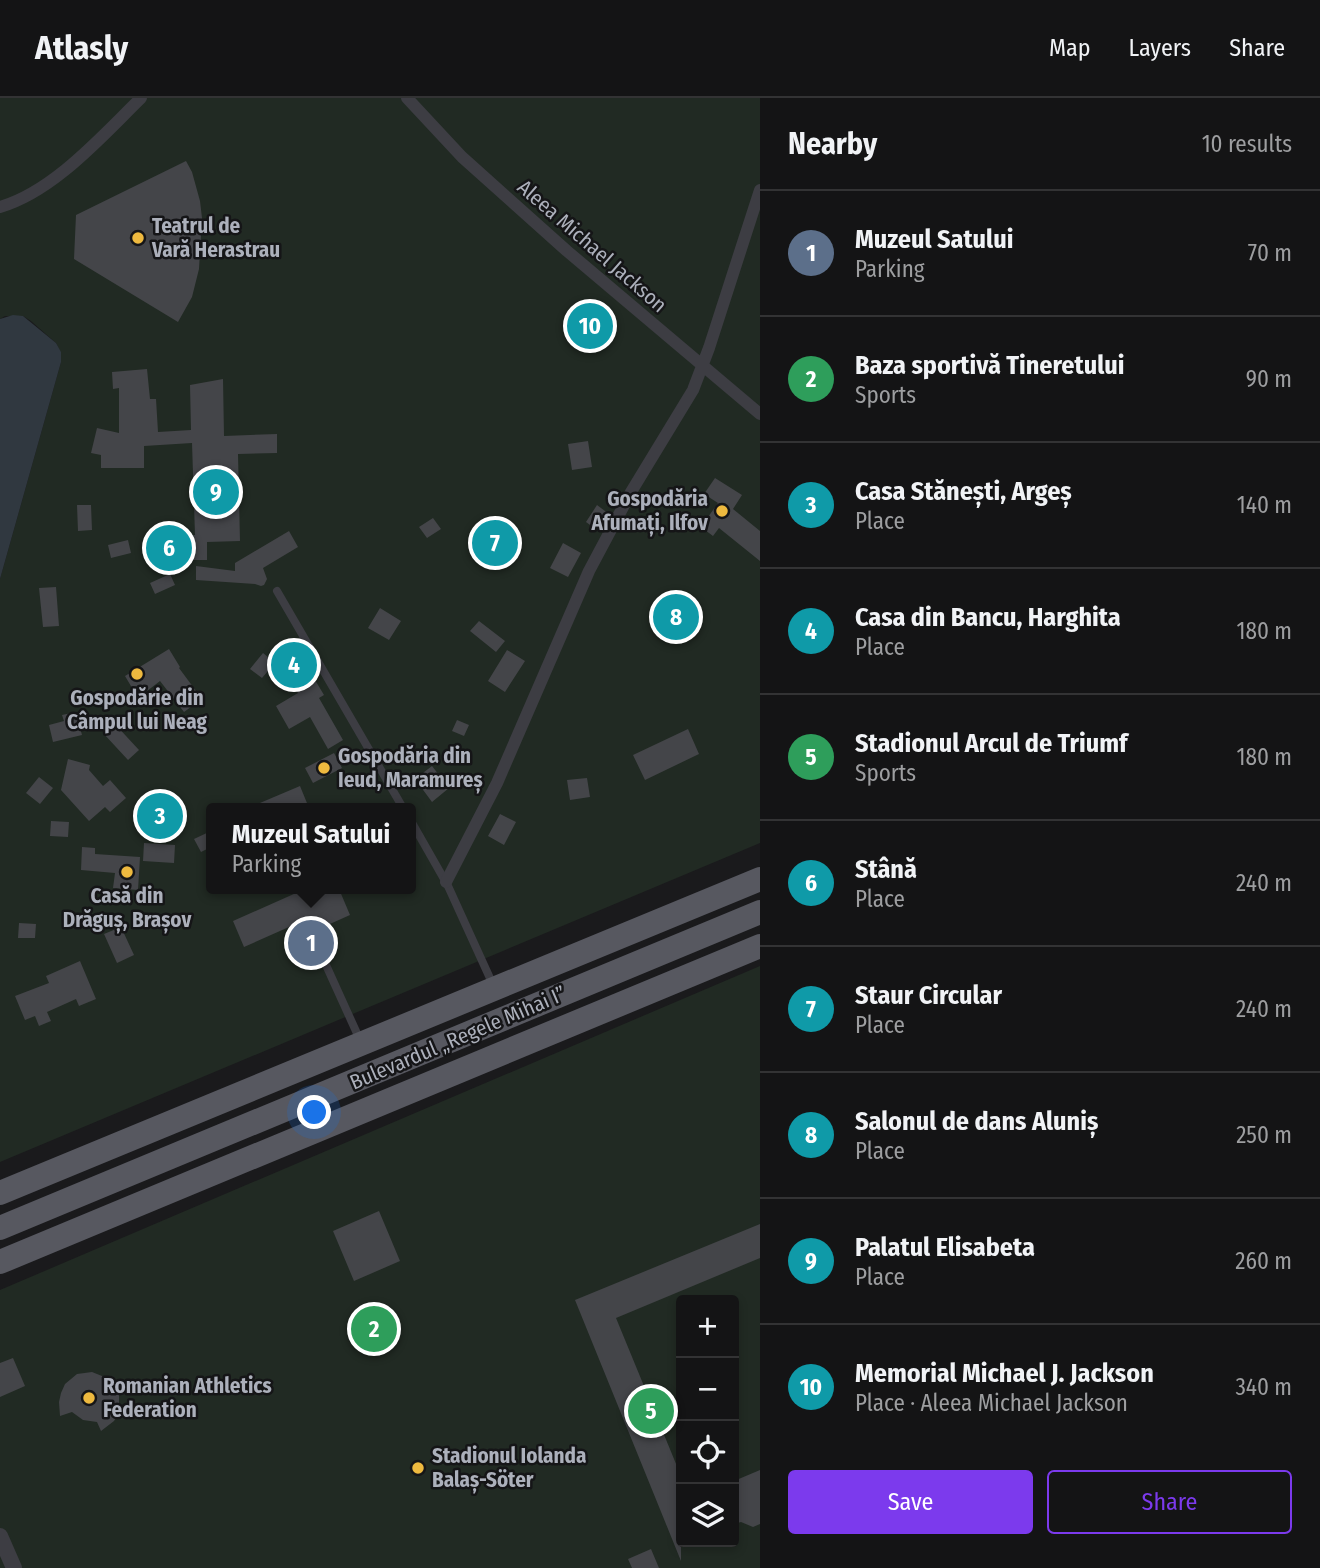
<!DOCTYPE html>
<meta charset="utf-8">
<style>
:root{--surface:#141415;--page:#212122;--text:#f1f3f6;--muted:#9d9ea0;--line:#333334;--accent:#7c3aed}
body{margin:0;font-family:"Fira Sans Condensed",sans-serif;background:var(--page);color:var(--text)}
.controls{position:absolute;right:21px;bottom:21px;display:grid;overflow:hidden;border-radius:7px;box-shadow:0 4px 10px #0003}
.controls button{width:63px;height:63px;display:grid;place-items:center;padding:0;border:0;border-bottom:2px solid var(--line);background:var(--surface);color:var(--text);font:35px sans-serif}
.you{position:absolute;left:315px;top:1015px;width:24px;height:24px;margin:-18px;border:5px solid #fff;border-radius:50%;background:#1a73e8;box-shadow:0 0 0 10px #1a73e833}
.badge{display:grid;place-items:center;width:46px;height:46px;border-radius:50%;background:var(--accent);color:#fff;font-size:23px;font-weight:700}
.pin{position:absolute;translate:-50% -50%;border:4px solid #fff;box-shadow:0 2px 7px #0006}
.popup{position:absolute;left:206px;top:705px;width:210px;height:91px;box-sizing:border-box;display:grid;place-content:center;border-radius:7px;background:var(--surface);filter:drop-shadow(0 2px 5px #0005);font-size:23px;white-space:nowrap;color:var(--muted)}
.popup b{font-size:26px;color:var(--text)}
.popup::after{content:'';position:absolute;left:50%;top:100%;margin-left:-14px;border:14px solid transparent;border-top-color:var(--surface)}
.list{margin:0;padding:0;list-style:none}
h2{display:flex;justify-content:space-between;align-items:center;height:91px;margin:0;padding:0 28px;font-size:30px}
h2 small{font-size:23px;font-weight:400;color:var(--muted)}
.list li{display:grid;grid-template-columns:46px 1fr auto;gap:21px;align-items:center;box-sizing:border-box;height:126px;padding:0 28px;border-top:2px solid var(--line)}
.list b{display:block;font-size:26px;white-space:nowrap}
.list p{margin:0;font-size:23px;white-space:nowrap;color:var(--muted)}
.list em{font-size:23px;font-style:normal;color:var(--muted)}
.actions{display:flex;gap:14px;padding:21px 28px}
.actions a{flex:1;padding:16px 0;border:2px solid var(--accent);border-radius:7px;text-align:center;font-size:24px;color:var(--accent)}
.actions .main{background:var(--accent);color:#fff}
.icon{flex:none;width:38px;height:38px;fill:none;stroke:currentColor;stroke-width:2;stroke-linecap:round;stroke-linejoin:round}
.map{position:relative;flex:none;width:760px;height:1470px;overflow:hidden}
header{display:flex;align-items:center;gap:42px;box-sizing:border-box;height:98px;padding:0 35px;background:var(--surface);border-bottom:2px solid var(--line)}
header strong{font-size:33px}
nav{display:flex;gap:38px;margin-inline-start:auto;font-size:24px}
main{display:flex}
aside{flex:1;background:var(--surface)}
.map>svg:first-child{display:block}
.green{fill:#212a23;fill-rule:evenodd}
.water{fill:#303840}
.building{fill:#444549}
.lines{fill:none;stroke-linecap:round;stroke-linejoin:round}
.service{stroke:#3d3d43;stroke-width:8}
.pedestrian{stroke:#3d3d43;stroke-width:12}
.minor{stroke:#3d3d43;stroke-width:16}
.primary{stroke:#575860;stroke-width:24}
.poi-dot{fill:#eeb93f;stroke:#151517;stroke-width:2.5}
.labels{text-anchor:middle;stroke-width:5;stroke-linejoin:round;paint-order:stroke}
.poi-label{font-size:21px;font-weight:bold;fill:#acb0bb;stroke:#151517;text-anchor:start}
.street-label{font-size:21px;fill:#acb0bb;stroke:#151517}
</style>
<header>
<strong>Atlasly</strong>
<nav><a>Map</a><a>Layers</a><a>Share</a></nav>
</header>
<main>
<div class="map">
<svg width="760" height="1470" viewBox="0 0 760 1470">
<rect width="100%" height="100%" fill="#1a1a1c"/>
<path class="green" d="M0 0H760V745L0 1064V481L61 264V255L56 245 31 223 23 218H5L0 221ZM211 710H411V791H211Z
M760 868V1470H0V1192ZM681 1202H734V1444H681Z"/>
<path class="water" d="M13 217 23 218 56 245 61 254V264L0 481V221Z"/>
<path class="building" d="M186 63 192 74 200 103 202 120 199 171 192 199 178 224 74 161 76 117Z
M147 271 150 301H156L158 334 191 332 190 287 223 281 224 338 277 336V355L238 356 240 443 207 444V462H162V437H195L192 345 144 348V370H101V357L91 355 97 330 119 335V290L113 291 112 274Z
M588 343 592 369 572 372 568 346Z
M715 380 742 397 733 411 760 433V463L719 430 713 438 701 429 718 405 704 396Z
M77 407H91L92 432 78 433Z
M597 407 609 416 597 432 586 424Z
M433 420 441 431 427 440 419 429Z
M289 433 298 449 263 470 267 481 264 487 261 488 255 486 196 482V468L235 473V465Z
M495 433 503 435 506 442 505 446 499 454 490 455 484 448 483 435Z
M128 442 131 455 111 460 108 447Z
M563 445 581 455 568 479 550 470Z
M170 476 175 487 155 496 150 485Z
M56 489 59 528 43 529 39 490Z
M681 496 699 514 672 541 654 524Z
M380 510 401 523 389 542 368 530Z
M479 523 505 543 496 554 470 533Z
M296 550 324 597 319 600 343 642 328 651 310 619 289 631 276 608 298 595 278 561Z
M169 551 180 569 179 570 202 601 184 614 160 583 138 600 125 578Z
M507 552 525 563 505 594 488 583Z
M263 555 275 565 262 580 250 571Z
M76 614 82 637 53 644 49 627 64 623 62 617Z
M457 622 469 627 464 638 452 633Z
M114 625 139 652 128 662 103 635Z
M688 631 699 656 645 682 633 657Z
M334 655 342 670 313 685 305 670Z
M68 661 90 667 89 672 103 688 110 682 126 700 110 714 105 709 89 723 61 692Z
M432 668 449 690 432 704 415 681Z
M39 679 53 690 40 706 26 695Z
M587 680 590 699 570 702 567 682Z
M300 688 309 710H248Z
M160 702 175 723 161 733 145 713Z
M500 716 516 724 504 747 488 738Z
M51 723 69 724 68 739 50 738Z
M211 733V749L201 754 194 741Z
M144 745 175 747 174 765 143 763Z
M82 749 95 750V756L140 759 138 792 113 790 115 775 81 772Z
M305 791H339L350 817 312 834 307 821 244 849 233 823Z
M19 825 36 826 35 840H18Z
M121 829 134 857 117 865 104 836Z
M80 863 96 901 79 908 76 901 47 914 51 923 39 928 35 918 25 922 15 898 49 885 46 878Z
M379 1113 400 1163 354 1183 333 1133Z
M760 1126V1160L616 1220 681 1378V1463L575 1202Z
M13 1260 25 1288 0 1299V1265Z
M92 1274 107 1280 114 1286 119 1295V1314L114 1323 101 1333 97 1324 83 1322 72 1314 60 1318 59 1304 61 1295 65 1286 77 1276Z
M760 1372V1426L753 1429 741 1424 734 1426V1383Z
M651 1451 659 1470H632L628 1461Z"/>
<g class="lines">
<path class="service" d="M277 493 403 710
M411 723 448 788 494 889
M316 845 360 942"/>
<path class="pedestrian" d="M407 0 462 59 567 153 760 316
M0 109C54 93 101 39 141 0
M446 784 497 685 589 473 631 394 693 292 709 250 760 92"/>
<path class="minor" d="M0 1438 14 1470"/>
<path class="primary" d="M0 1095 760 781
M0 1130 760 814
M0 1164 760 848"/>
</g>
<g class="poi-dot">
<circle cx="138" cy="140" r="7"/>
<circle cx="722" cy="413" r="7"/>
<circle cx="137" cy="576" r="7"/>
<circle cx="324" cy="670" r="7"/>
<circle cx="127" cy="774" r="7"/>
<circle cx="89" cy="1300" r="7"/>
<circle cx="418" cy="1370" r="7"/>
</g>
<g class="labels">
<g class="poi-label">
<text x="152" y="135">Teatrul de<tspan x="152" dy="24">Vară Herastrau</tspan></text>
<text x="708" y="408" text-anchor="end">Gospodăria<tspan x="708" dy="24">Afumați, Ilfov</tspan></text>
<text x="137" y="607" text-anchor="middle">Gospodărie din<tspan x="137" dy="24">Câmpul lui Neag</tspan></text>
<text x="338" y="665">Gospodăria din<tspan x="338" dy="24">Ieud, Maramureș</tspan></text>
<text x="127" y="805" text-anchor="middle">Casă din<tspan x="127" dy="24">Drăguș, Brașov</tspan></text>
<text x="103" y="1295">Romanian Athletics<tspan x="103" dy="24">Federation</tspan></text>
<text x="432" y="1365">Stadionul Iolanda<tspan x="432" dy="24">Balaș-Söter</tspan></text>
</g>
<g class="street-label">
<text transform="translate(592 148) rotate(41)" y="7">Aleea Michael Jackson</text>
<text transform="translate(458 940) rotate(-23)" y="7">Bulevardul „Regele Mihai I”</text>
</g>
</g>
</svg>
<div class="controls">
<button>+</button>
<button>−</button>
<button><svg class="icon" aria-label="locate" viewBox="0 0 24 24"><circle cx="12" cy="12" r="6"/><path d="M12 2v4M12 18v4M2 12h4M18 12h4"/></svg></button>
<button><svg class="icon" aria-label="layers" viewBox="0 0 24 24"><path d="M12 4l9 5-9 5-9-5zM3 14l9 5 9-5"/></svg></button>
</div>
<div class="you"></div>
<div class="pin badge" style="left:311px;top:845px;background:#5c6f8a">1</div>
<div class="popup"><b>Muzeul Satului</b>Parking</div>
<div class="pin badge" style="left:374px;top:1231px;background:#2e9e5b">2</div>
<div class="pin badge" style="left:160px;top:718px;background:#0f9aa8">3</div>
<div class="pin badge" style="left:294px;top:567px;background:#0f9aa8">4</div>
<div class="pin badge" style="left:651px;top:1313px;background:#2e9e5b">5</div>
<div class="pin badge" style="left:169px;top:450px;background:#0f9aa8">6</div>
<div class="pin badge" style="left:495px;top:445px;background:#0f9aa8">7</div>
<div class="pin badge" style="left:676px;top:519px;background:#0f9aa8">8</div>
<div class="pin badge" style="left:216px;top:394px;background:#0f9aa8">9</div>
<div class="pin badge" style="left:590px;top:228px;background:#0f9aa8">10</div>
</div>
<aside>
<h2>Nearby<small>10 results</small></h2>
<ul class="list">
<li><span class="badge" style="background:#5c6f8a">1</span><div><b>Muzeul Satului</b><p>Parking</p></div><em>70 m</em></li>
<li><span class="badge" style="background:#2e9e5b">2</span><div><b>Baza sportivă Tineretului</b><p>Sports</p></div><em>90 m</em></li>
<li><span class="badge" style="background:#0f9aa8">3</span><div><b>Casa Stănești, Argeș</b><p>Place</p></div><em>140 m</em></li>
<li><span class="badge" style="background:#0f9aa8">4</span><div><b>Casa din Bancu, Harghita</b><p>Place</p></div><em>180 m</em></li>
<li><span class="badge" style="background:#2e9e5b">5</span><div><b>Stadionul Arcul de Triumf</b><p>Sports</p></div><em>180 m</em></li>
<li><span class="badge" style="background:#0f9aa8">6</span><div><b>Stână</b><p>Place</p></div><em>240 m</em></li>
<li><span class="badge" style="background:#0f9aa8">7</span><div><b>Staur Circular</b><p>Place</p></div><em>240 m</em></li>
<li><span class="badge" style="background:#0f9aa8">8</span><div><b>Salonul de dans Aluniș</b><p>Place</p></div><em>250 m</em></li>
<li><span class="badge" style="background:#0f9aa8">9</span><div><b>Palatul Elisabeta</b><p>Place</p></div><em>260 m</em></li>
<li><span class="badge" style="background:#0f9aa8">10</span><div><b>Memorial Michael J. Jackson</b><p>Place · Aleea Michael Jackson</p></div><em>340 m</em></li>
</ul>
<div class="actions"><a class="main">Save</a><a>Share</a></div>
</aside>
</main>
